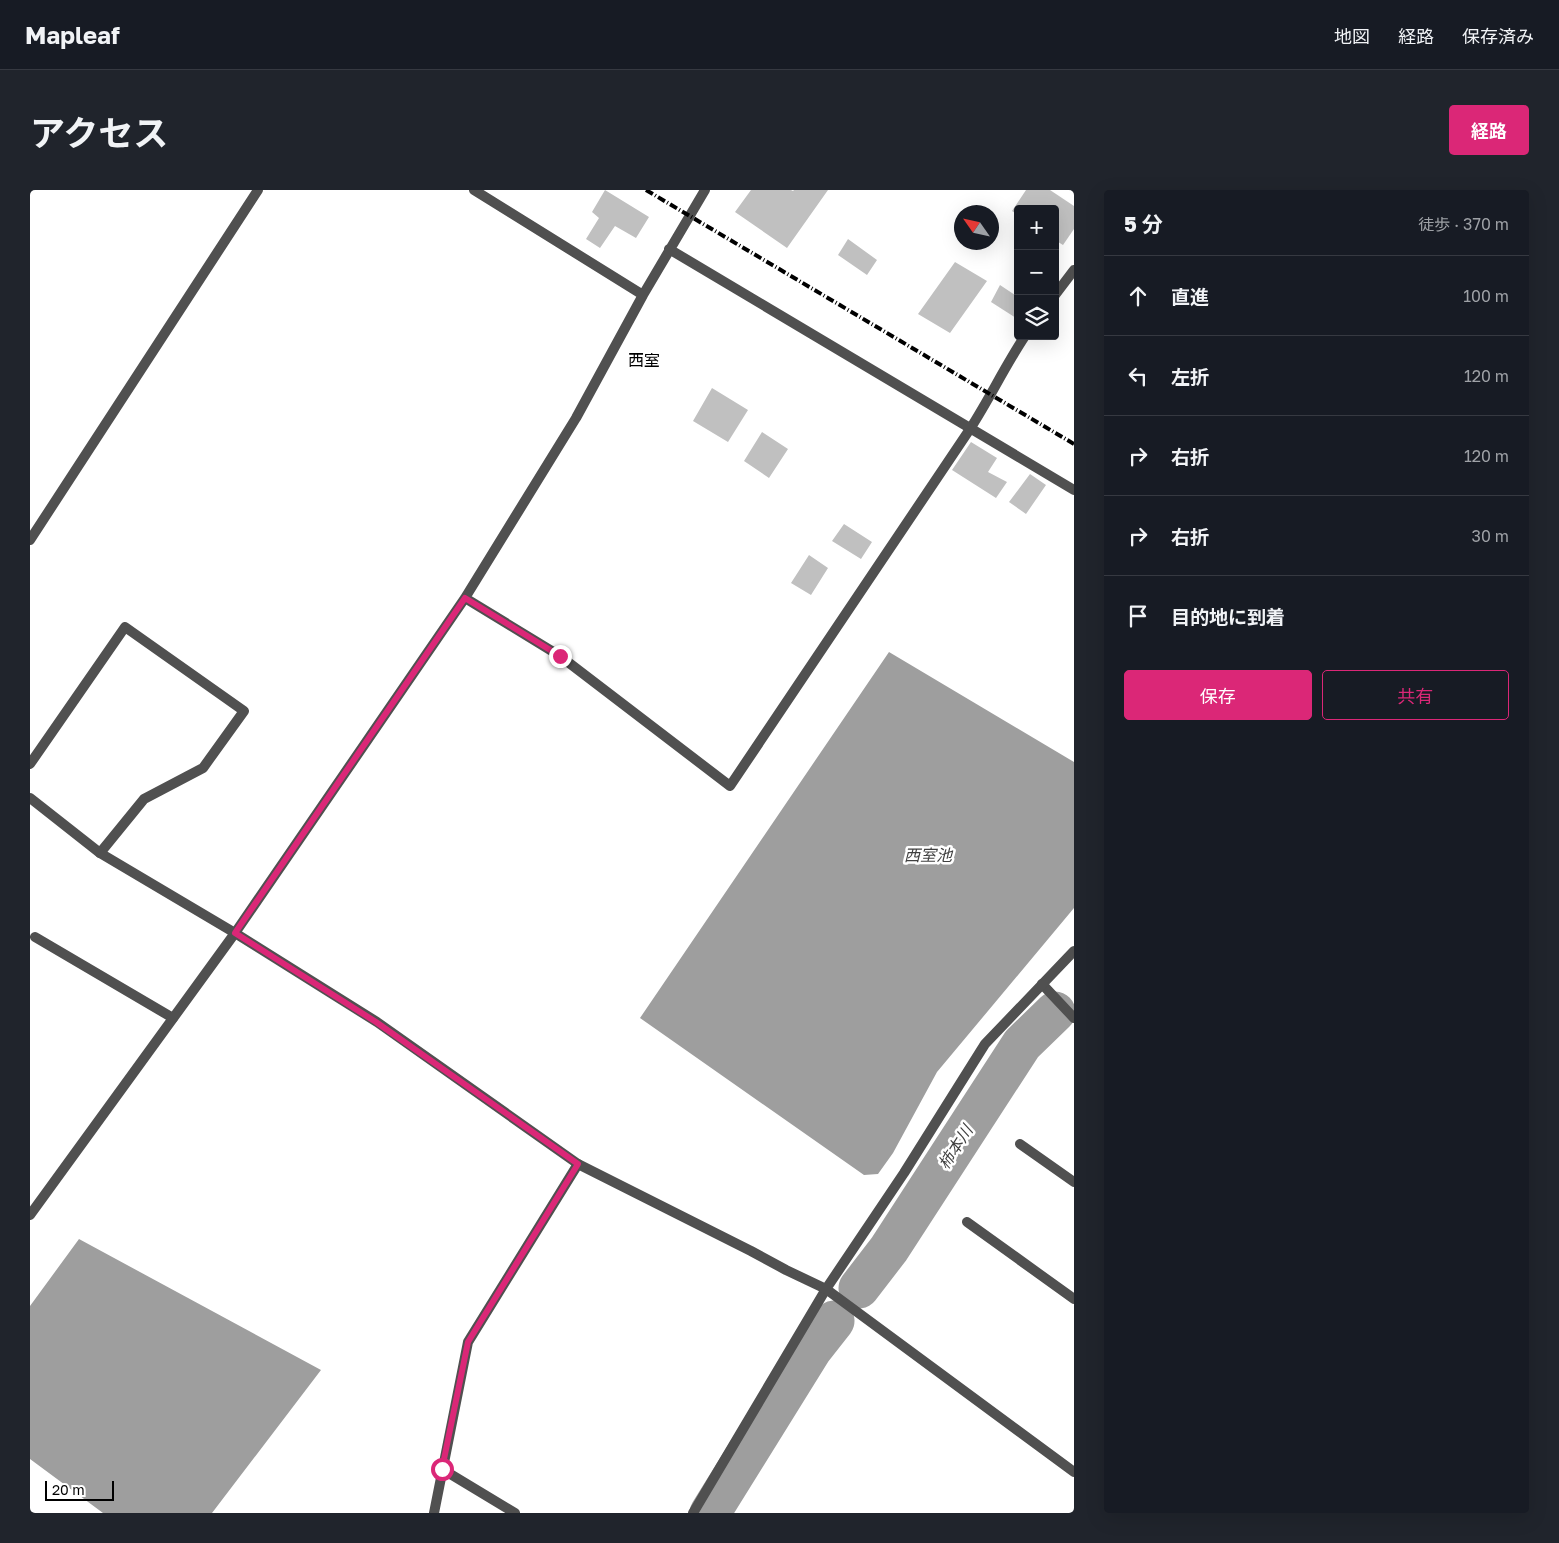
<!DOCTYPE html>
<html lang="ja">
<meta charset="utf-8">
<style>
:root{--surface:#171b24;--page:#20242c;--text:#f1f3f6;--muted:#9ea1a6;--line:#363941;--accent:#db2777}
body{margin:0;font-family:"Golos Text","Noto Sans JP",sans-serif;background:var(--page);color:var(--text)}
.controls{position:absolute;right:15px;top:15px;display:grid;overflow:hidden;border-radius:5px;box-shadow:0 5px 20px #0002}
.controls button{width:45px;height:45px;display:grid;place-items:center;padding:0;border:0;border-bottom:1px solid var(--line);background:var(--surface);color:var(--text);font:25px sans-serif}
.compass{position:absolute;left:924px;top:15px;width:45px;height:45px;border-radius:50%;background:var(--surface);box-shadow:0 5px 20px #0002;rotate:304deg}
.scale{position:absolute;left:15px;bottom:12px;width:69px;box-sizing:border-box;padding-left:5px;border:2px solid #000;border-top:0;font-size:14px;line-height:18px;white-space:nowrap;color:#000;-webkit-text-stroke:4px #fff;paint-order:stroke}
.stop{position:absolute;width:15px;height:15px;margin:-11px;border:4px solid #db2777;border-radius:50%;background:#fff}
.stop.end{background:#db2777;border-color:#fff;box-shadow:0 1px 5px #0008}
.list{margin:0;padding:0;list-style:none}
h2{display:flex;justify-content:space-between;align-items:center;height:65px;margin:0;padding:0 20px;font-size:21px}
h2 small{font-size:16px;font-weight:400;color:var(--muted)}
.list li{display:grid;grid-template-columns:32px 1fr auto;gap:15px;align-items:center;box-sizing:border-box;height:80px;padding:0 20px;border-top:1px solid var(--line)}
.list b{display:block;font-size:19px;white-space:nowrap}
.list em{font-size:16px;font-style:normal;color:var(--muted)}
.actions{display:flex;gap:10px;padding:15px 20px}
.actions a{flex:1;padding:11px 0;border:1px solid var(--accent);border-radius:5px;text-align:center;font-size:18px;color:var(--accent)}
.actions .main{background:var(--accent);color:#fff}
.icon{flex:none;width:28px;height:28px;fill:none;stroke:currentColor;stroke-width:2;stroke-linecap:round;stroke-linejoin:round}
.map{position:relative;flex:none;width:1044px;height:1323px;overflow:hidden;border-radius:5px}
header{display:flex;align-items:center;gap:30px;box-sizing:border-box;height:70px;padding:0 25px;background:var(--surface);border-bottom:1px solid var(--line)}
header strong{font-size:24px}
nav{display:flex;gap:28px;margin-inline-start:auto;font-size:18px}
.intro{display:flex;align-items:center;justify-content:space-between;box-sizing:border-box;height:120px;padding:0 30px}
h1{margin:0;font-size:35px}
.button{padding:12px 22px;border-radius:5px;background:var(--accent);color:#fff;font-size:18px;font-weight:700}
main{display:flex;gap:30px;padding:0 30px}
aside{flex:1;background:var(--surface);border-radius:5px;box-shadow:0 5px 20px #0002}
.map>svg:first-child{display:block}
.water{fill:#9e9e9e}
.lines{fill:none;stroke-linecap:round;stroke-linejoin:round}
.river{stroke:#9e9e9e;stroke-width:41}
.building{fill:#c0c0c0}
.service{stroke:#505050;stroke-width:10}
.minor{stroke:#505050;stroke-width:10}
.tertiary{stroke:#505050;stroke-width:10}
.rail{stroke:#000;stroke-width:4;stroke-dasharray:8 2.5 1 2.5;stroke-linecap:butt}
.route{stroke:#db2777;stroke-width:6}
.labels{text-anchor:middle;stroke-width:5;stroke-linejoin:round;paint-order:stroke}
.neighbourhood-label{font-size:16px;fill:#000;stroke:#fff}
.water-label{font-size:16px;font-style:italic;fill:#3f3f3f;stroke:#fff}
</style>
<header>
<strong>Mapleaf</strong>
<nav><a>地図</a><a>経路</a><a>保存済み</a></nav>
</header>
<div class="intro"><h1>アクセス</h1><a class="button">経路</a></div>
<main>
<div class="map">
<svg width="1044" height="1323" viewBox="0 0 1044 1323">
<rect width="100%" height="100%" fill="#fff"/>
<path class="water" d="M859 462 1044 572V718L907 882 863 963 848 984 834 985 610 828Z
M49 1049 291 1180 182 1323H73L0 1269V1116Z"/>
<g class="lines">
<path class="river" d="M829 1098 859 1059 992 854 1025 822
M680 1323 782 1159 804 1131"/>
</g>
<path class="building" d="M575 0 619 27 606 48 585 36 570 58 556 49 569 28 562 22Z
M721 0H761L763 1 764 0H798L757 58 705 22Z
M996 0H1020L1044 16V39L1033 55 1025 50V19H988V25L982 21Z
M818 49 847 70 837 85 808 65Z
M925 72 957 91 920 143 888 124Z
M970 95 988 107V125L986 128 961 112Z
M682 198 718 220 698 252 663 231Z
M732 242 758 259 739 288 714 271Z
M941 252 967 268 958 282 977 292 966 308 922 280Z
M1000 284 1016 295 996 324 979 312Z
M814 334 842 352 831 369 802 351Z
M779 365 798 378 781 405 761 393Z"/>
<g class="lines">
<path class="service" d="M5 747 143 828"/>
<path class="minor" d="M444 0 613 105
M639 59 1044 300
M1025 105 1044 80
M0 350 228 0
M435 408 530 466 700 596 940 239C960 208 975 176 995 146
M0 574 95 437 214 521 173 578 114 609 70 663
M1012 794 1044 828
M990 954 1044 992
M0 1025 205 743 435 408 546 228 613 105 675 0
M937 1032 1044 1109
M412 1279 485 1323
M404 1323 438 1152 548 974
M663 1323 796 1099"/>
<path class="tertiary" d="M0 608 70 663 205 743 347 832 548 974 721 1061 756 1080 796 1099 1044 1282
M796 1099 874 983 955 854 1044 761"/>
<path class="rail" d="M616 0 1044 254"/>
</g>
<g class="lines">
<path class="route" d="M412 1279 438 1152 548 974 346 832 205 743 435 408 530 466"/>
</g>
<g class="labels">
<g class="neighbourhood-label">
<text x="614" y="176">西室</text>
</g>
<g class="water-label">
<text x="898" y="671">西室池</text>
<text transform="translate(925 957) rotate(-57)" y="6">柿本川</text>
</g>
</g>
</svg>
<div class="controls">
<button>+</button>
<button>−</button>
<button><svg class="icon" aria-label="layers" viewBox="0 0 24 24"><path d="M12 4l9 5-9 5-9-5zM3 14l9 5 9-5"/></svg></button>
</div>
<svg class="compass" viewBox="-18 -18 36 36"><path d="M0-13l5 13h-10z" fill="#e53935"/><path d="M0 13l5-13h-10z" fill="#9ea1a6"/></svg>
<div class="scale">20 m</div>
<div class="stop" style="left:412px;top:1279px"></div>
<div class="stop end" style="left:530px;top:466px"></div>
</div>
<aside>
<h2>5 分<small>徒歩 · 370 m</small></h2>
<ul class="list">
<li><svg class="icon" aria-label="ahead" viewBox="0 0 24 24"><path d="M12 20V5M6 11l6-6 6 6"/></svg><div><b>直進</b></div><em>100 m</em></li>
<li><svg class="icon" aria-label="left" viewBox="0 0 24 24"><path d="M17 20v-9H6M10 6l-5 5 5 5"/></svg><div><b>左折</b></div><em>120 m</em></li>
<li><svg class="icon" aria-label="right" viewBox="0 0 24 24"><path d="M7 20v-9h11M14 6l5 5-5 5"/></svg><div><b>右折</b></div><em>120 m</em></li>
<li><svg class="icon" aria-label="right" viewBox="0 0 24 24"><path d="M7 20v-9h11M14 6l5 5-5 5"/></svg><div><b>右折</b></div><em>30 m</em></li>
<li><svg class="icon" aria-label="arrive" viewBox="0 0 24 24"><path d="M6 21V4h12l-3 4 3 4H6"/></svg><div><b>目的地に到着</b></div></li>
</ul>
<div class="actions"><a class="main">保存</a><a>共有</a></div>
</aside>
</main>
